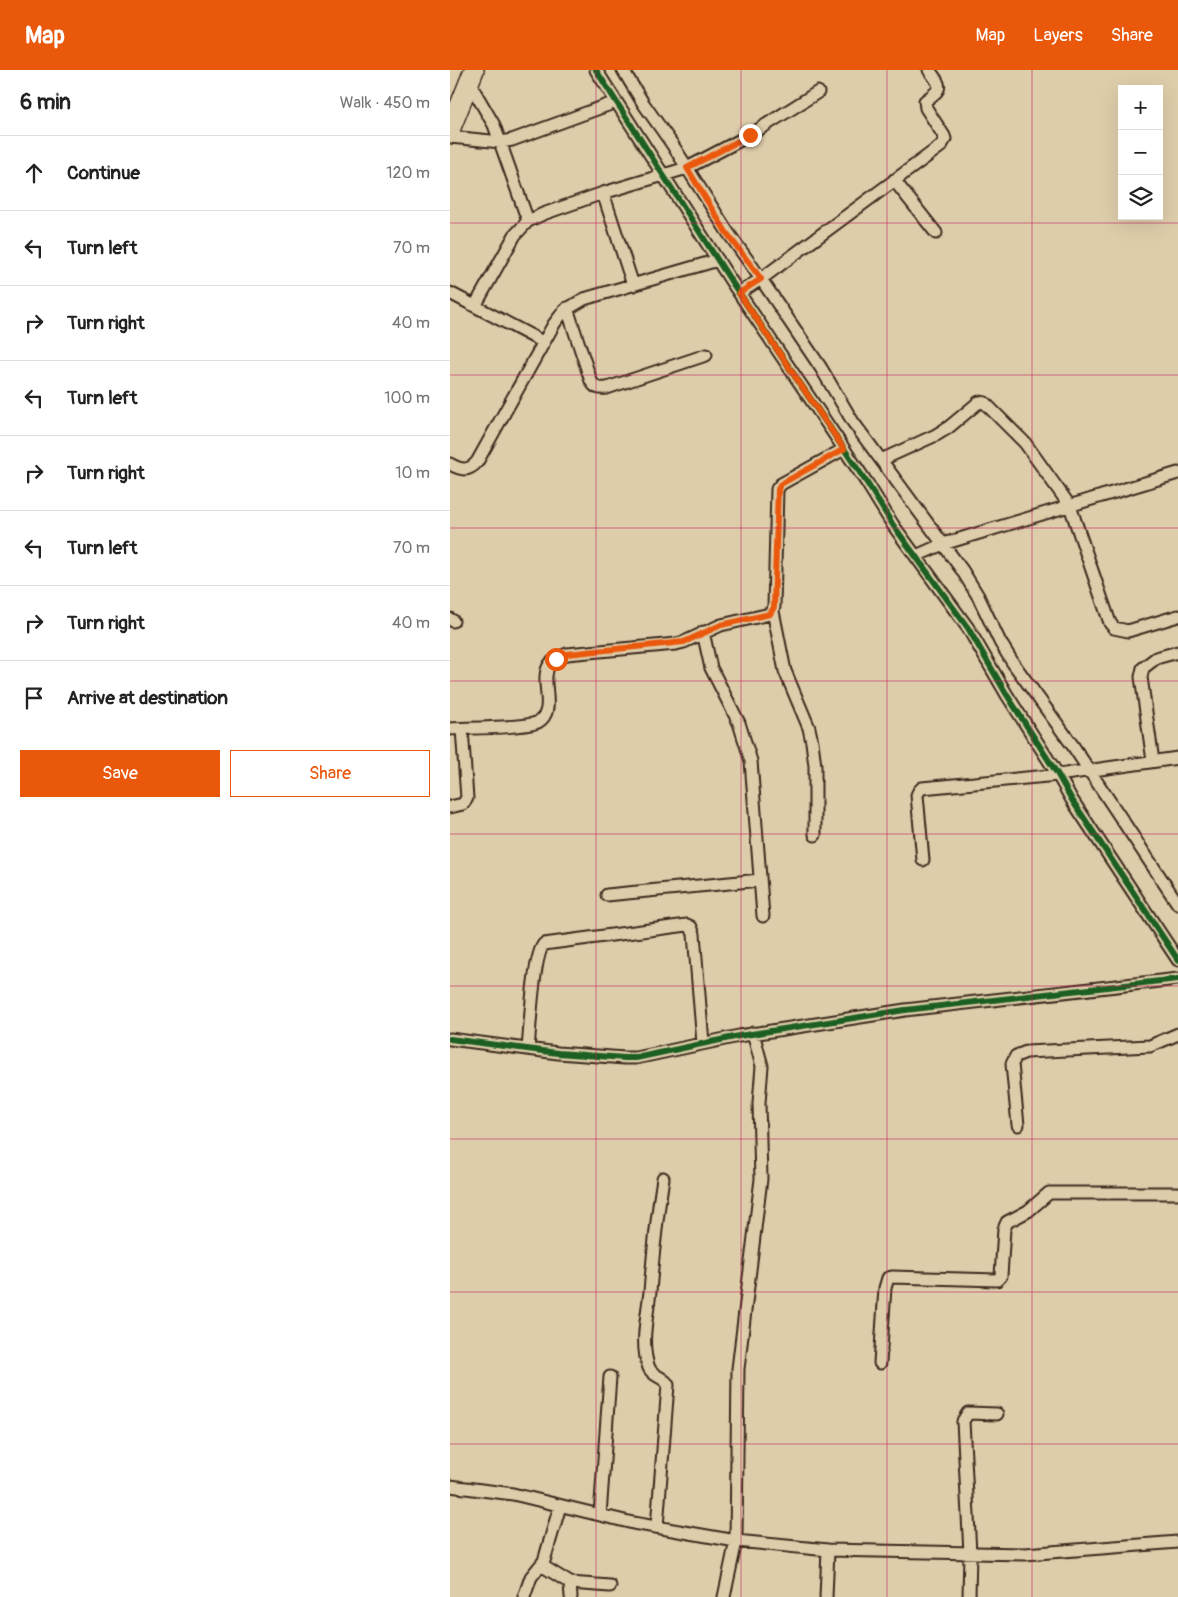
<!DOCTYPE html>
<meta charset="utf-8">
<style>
:root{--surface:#fff;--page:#f6f6f6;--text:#222;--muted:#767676;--line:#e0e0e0;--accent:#ea580c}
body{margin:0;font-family:Pangolin,sans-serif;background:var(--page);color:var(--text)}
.controls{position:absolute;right:15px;top:15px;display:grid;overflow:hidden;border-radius:0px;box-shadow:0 5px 20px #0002}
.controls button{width:45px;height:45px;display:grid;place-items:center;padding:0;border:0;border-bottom:1px solid var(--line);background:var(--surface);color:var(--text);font:25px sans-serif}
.stop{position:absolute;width:15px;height:15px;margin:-11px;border:4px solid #ea580c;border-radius:50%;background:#fff}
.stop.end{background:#ea580c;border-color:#fff;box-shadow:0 1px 5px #0008}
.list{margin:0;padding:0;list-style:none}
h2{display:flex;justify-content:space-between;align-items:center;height:65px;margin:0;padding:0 20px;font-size:21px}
h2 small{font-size:16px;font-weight:400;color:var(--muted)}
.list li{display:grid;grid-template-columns:32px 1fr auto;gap:15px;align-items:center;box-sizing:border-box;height:75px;padding:0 20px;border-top:1px solid var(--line)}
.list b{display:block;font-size:19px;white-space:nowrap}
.list em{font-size:16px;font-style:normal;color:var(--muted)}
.actions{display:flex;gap:10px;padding:15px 20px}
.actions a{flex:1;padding:11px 0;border:1px solid var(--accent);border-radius:0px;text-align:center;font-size:18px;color:var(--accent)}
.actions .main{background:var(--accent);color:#fff}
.icon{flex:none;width:28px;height:28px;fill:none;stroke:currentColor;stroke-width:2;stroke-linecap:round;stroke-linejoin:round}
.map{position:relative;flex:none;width:728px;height:1527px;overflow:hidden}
header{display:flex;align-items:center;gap:30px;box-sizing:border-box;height:70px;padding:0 25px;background:var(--accent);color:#fff}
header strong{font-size:24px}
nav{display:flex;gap:28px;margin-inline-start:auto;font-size:18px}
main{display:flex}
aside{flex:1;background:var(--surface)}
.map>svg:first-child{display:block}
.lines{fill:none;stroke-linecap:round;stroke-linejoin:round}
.minor-casing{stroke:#3b2a1e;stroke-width:15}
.primary-casing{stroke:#3b2a1e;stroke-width:22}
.minor{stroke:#decdaa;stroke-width:11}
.primary{stroke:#decdaa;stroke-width:19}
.cycleway-casing{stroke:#decdaa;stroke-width:9}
.cycleway{stroke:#1b5e20;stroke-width:6}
.route{stroke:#ea580c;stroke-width:6}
.grid{fill:none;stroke:#c2185b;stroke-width:1;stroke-opacity:0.55}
</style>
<header>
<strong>Map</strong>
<nav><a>Map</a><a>Layers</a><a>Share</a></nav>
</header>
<main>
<aside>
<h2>6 min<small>Walk · 450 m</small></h2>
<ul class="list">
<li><svg class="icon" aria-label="ahead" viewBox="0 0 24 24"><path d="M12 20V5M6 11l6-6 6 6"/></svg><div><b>Continue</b></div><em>120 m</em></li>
<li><svg class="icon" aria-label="left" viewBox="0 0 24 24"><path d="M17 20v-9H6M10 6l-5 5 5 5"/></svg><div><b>Turn left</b></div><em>70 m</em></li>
<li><svg class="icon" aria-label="right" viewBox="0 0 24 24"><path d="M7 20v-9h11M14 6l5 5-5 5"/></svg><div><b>Turn right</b></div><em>40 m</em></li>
<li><svg class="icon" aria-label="left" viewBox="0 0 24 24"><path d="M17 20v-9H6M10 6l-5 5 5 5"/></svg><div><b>Turn left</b></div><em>100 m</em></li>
<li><svg class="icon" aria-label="right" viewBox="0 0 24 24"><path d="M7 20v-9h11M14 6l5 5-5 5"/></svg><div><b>Turn right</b></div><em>10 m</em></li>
<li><svg class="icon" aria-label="left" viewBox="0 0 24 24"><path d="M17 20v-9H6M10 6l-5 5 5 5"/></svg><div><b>Turn left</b></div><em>70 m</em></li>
<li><svg class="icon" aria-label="right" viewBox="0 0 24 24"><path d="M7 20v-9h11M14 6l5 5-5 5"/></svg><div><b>Turn right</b></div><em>40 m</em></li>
<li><svg class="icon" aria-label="arrive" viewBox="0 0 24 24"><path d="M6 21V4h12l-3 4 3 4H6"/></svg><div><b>Arrive at destination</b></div></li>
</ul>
<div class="actions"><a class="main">Save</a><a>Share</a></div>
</aside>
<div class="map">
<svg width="728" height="1527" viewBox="0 0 728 1527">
<rect width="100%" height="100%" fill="#decdaa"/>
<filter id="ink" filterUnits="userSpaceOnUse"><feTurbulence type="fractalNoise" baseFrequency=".02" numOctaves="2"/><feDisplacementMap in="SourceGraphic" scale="10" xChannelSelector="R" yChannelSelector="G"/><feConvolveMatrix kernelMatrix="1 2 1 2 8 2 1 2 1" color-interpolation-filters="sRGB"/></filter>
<g filter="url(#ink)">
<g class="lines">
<defs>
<path id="minor" d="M146 0 281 211 417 413 443 455 518 558 557 625 608 705 622 730 728 890
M173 0 193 33 222 74 277 161 311 209 371 298 403 352 512 500 528 526 550 572 563 593 623 676 728 834
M19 12 44 55 78 151
M0 67 51 72 62 70 166 32
M444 110 486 163
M153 123 183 215
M0 223 93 272
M289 223 311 209 491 76 495 69 494 66 476 38 475 31C493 18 492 17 479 0
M25 236 65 165 78 151 93 144 153 123 237 98 300 65 368 22
M117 238 141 311C145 318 149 319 157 318L256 285
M431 390 486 365 499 357 529 332 535 333 575 373 620 436 660 553 664 558 678 561 728 546
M0 394C11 400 18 402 27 392L104 254 114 241 134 229 268 190
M466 486 493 474 728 403
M323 541 335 601 359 658 362 672 365 696V765
M0 549 3 551
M253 562 261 598 289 653 301 691 313 846
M0 659C16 658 77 658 88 652 108 640 88 610 100 594 104 589 111 587 117 584L226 574 234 572 271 555 320 544 324 537 327 419 331 414 394 379
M703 691 691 607 693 598 706 588 728 582
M0 737 13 734 17 728 12 659
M473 790 467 725 469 721 472 718 608 705 728 688
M157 825 310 810
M0 969 108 983 175 988H186L289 966 455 940 728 909
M78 979C80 960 83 885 94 874L237 855 241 857 244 864 253 973
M568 1055 562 994 566 986 576 982 700 976 728 964
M430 1293 435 1218 438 1208 442 1207 547 1210 551 1206 554 1159 557 1152 578 1141 599 1123H728
M0 1416 63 1424 183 1453 286 1471 378 1480 575 1484 728 1472
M150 1445 160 1307
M207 1457 218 1315C215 1307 203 1307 199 1298 190 1275 197 1247 200 1222 203 1184 207 1146 213 1108
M91 1495 120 1513 160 1516
M120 1513 121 1527
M74 1527 81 1507 94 1491 110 1436
M274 1527 286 1471 288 1299 311 1109 309 1033 312 996 303 963
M376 1527 378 1480
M519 1527 520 1483 513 1351 518 1343 547 1344"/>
<path id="primary" d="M0 60 24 0"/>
</defs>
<use href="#minor" class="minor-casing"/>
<use href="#primary" class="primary-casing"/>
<use href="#minor" class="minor"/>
<use href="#primary" class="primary"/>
<defs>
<path id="cycleway" d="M146 0 281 211 417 413 443 455 518 558 557 625 608 705 622 730 728 890
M0 969 108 983 175 988H186L289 966 455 940 728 909"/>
</defs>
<use href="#cycleway" class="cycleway-casing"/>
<use href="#cycleway" class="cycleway"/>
</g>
</g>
<g class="lines" filter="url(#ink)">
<path class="route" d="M106 589 117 584 234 572 271 555 320 544 324 537 328 419 331 414 394 379 289 223 311 209 276 162 237 98 300 65"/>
</g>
<path class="grid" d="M146 0V1527M291 0V1527M437 0V1527M582 0V1527M0 153H728M0 305H728M0 458H728M0 611H728M0 764H728M0 916H728M0 1069H728M0 1222H728M0 1374H728"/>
</svg>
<div class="controls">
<button>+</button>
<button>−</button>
<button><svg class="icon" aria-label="layers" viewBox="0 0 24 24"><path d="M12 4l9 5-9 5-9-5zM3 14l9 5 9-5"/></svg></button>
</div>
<div class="stop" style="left:106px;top:589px"></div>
<div class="stop end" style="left:300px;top:65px"></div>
</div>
</main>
